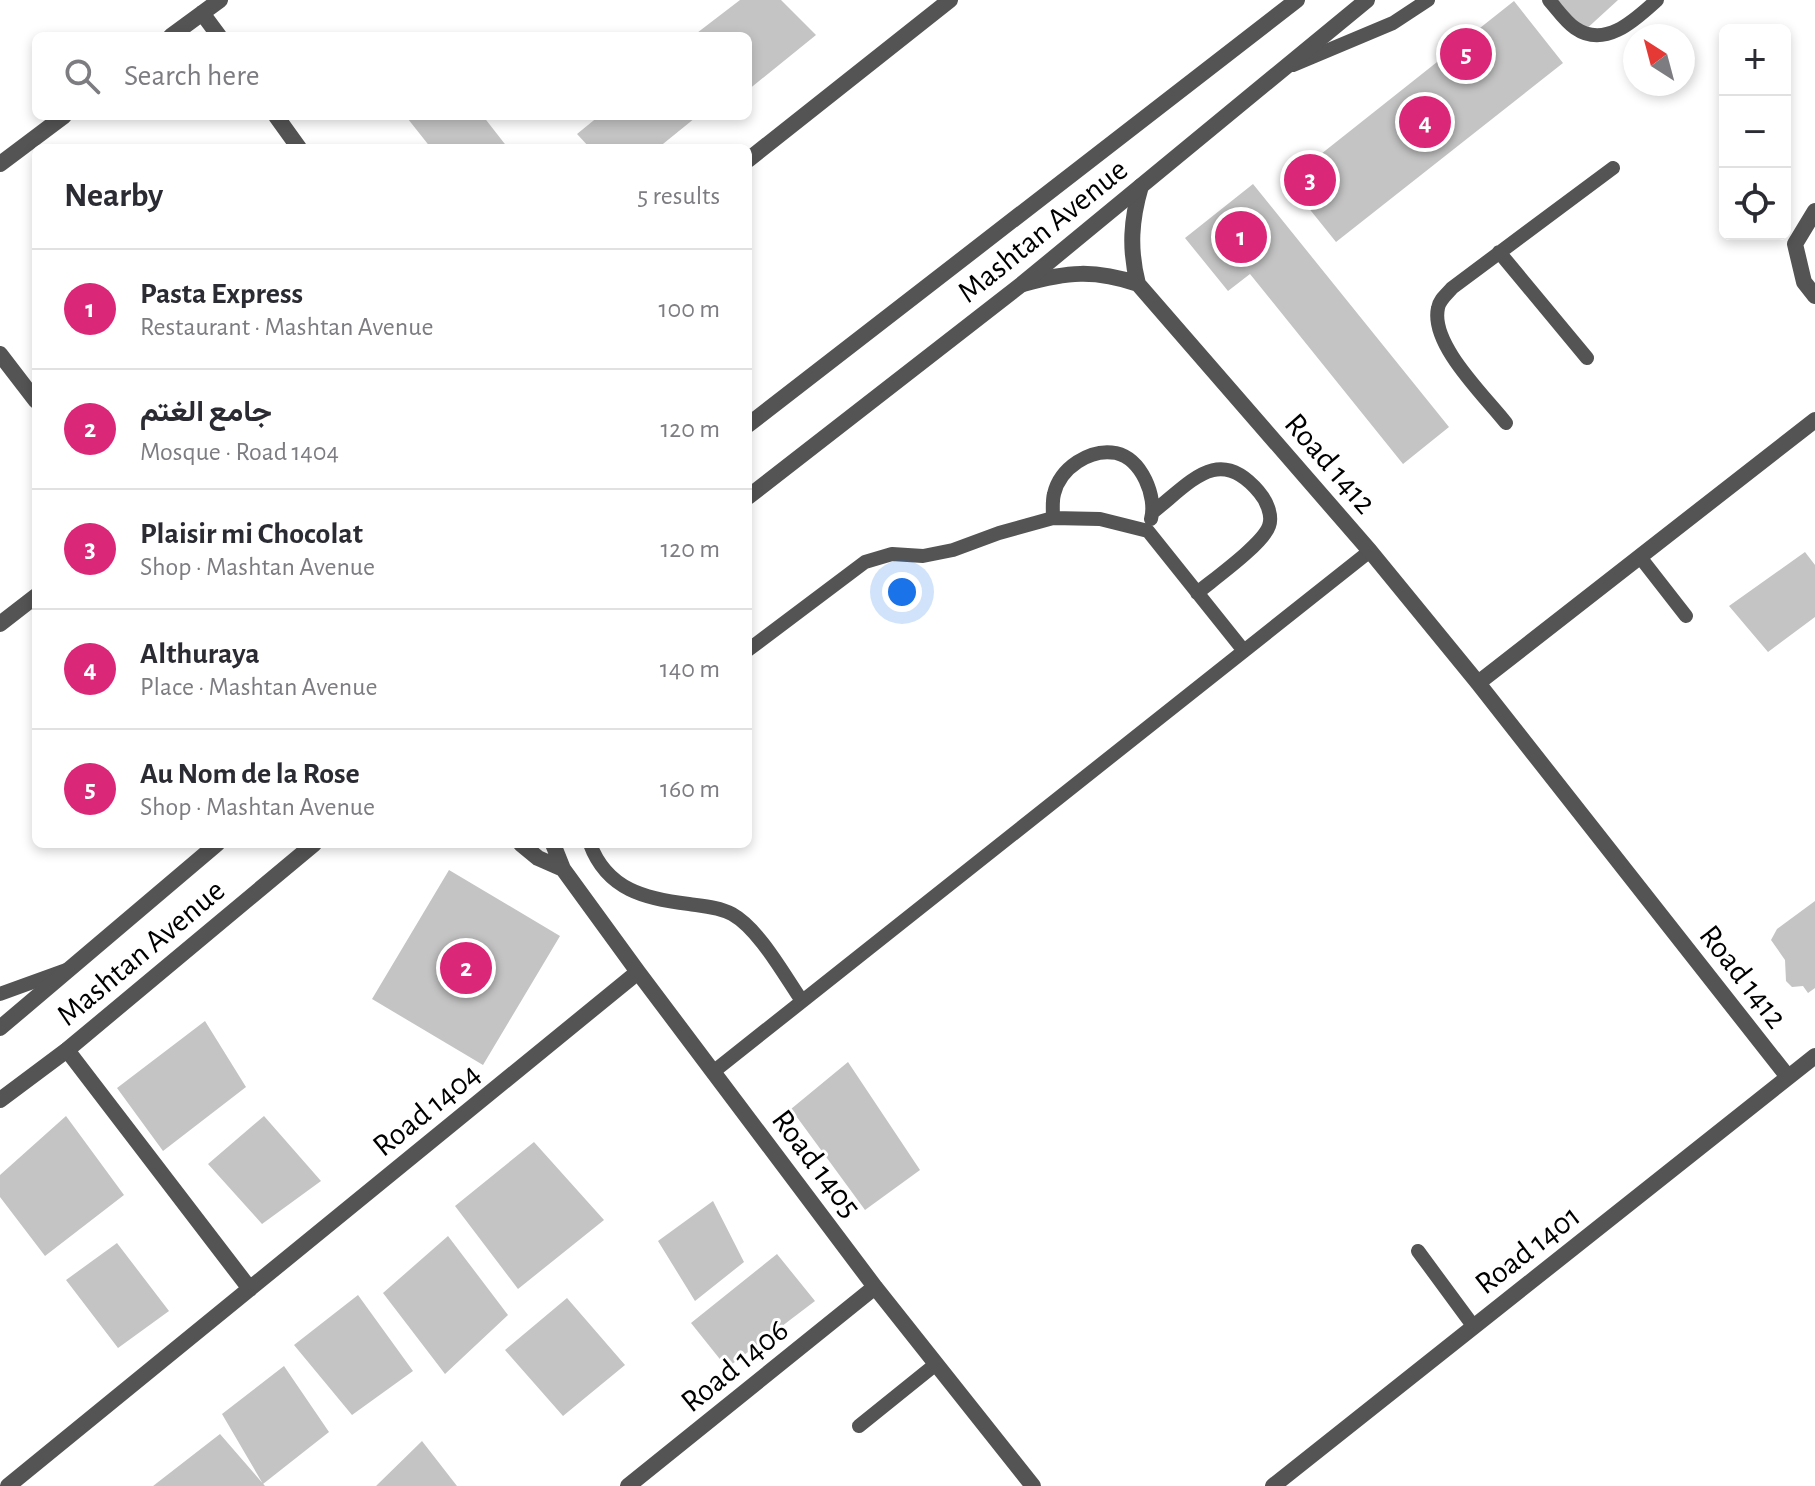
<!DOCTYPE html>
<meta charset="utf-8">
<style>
:root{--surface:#fff;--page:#f2f2f3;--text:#2b2b33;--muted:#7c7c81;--line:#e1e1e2;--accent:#db2777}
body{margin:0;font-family:"Alegreya Sans",Vazirmatn,sans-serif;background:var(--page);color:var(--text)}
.controls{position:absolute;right:24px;top:24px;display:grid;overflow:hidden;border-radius:12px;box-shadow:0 4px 12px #0003}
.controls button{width:72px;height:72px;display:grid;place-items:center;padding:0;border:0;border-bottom:2px solid var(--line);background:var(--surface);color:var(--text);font:40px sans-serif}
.compass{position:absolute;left:1623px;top:24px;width:72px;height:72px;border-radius:50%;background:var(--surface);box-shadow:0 4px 12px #0003;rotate:324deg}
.you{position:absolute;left:902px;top:592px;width:28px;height:28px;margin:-20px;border:6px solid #fff;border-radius:50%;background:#1a73e8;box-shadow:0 0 0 12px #1a73e833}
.badge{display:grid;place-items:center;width:52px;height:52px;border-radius:50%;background:var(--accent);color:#fff;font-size:26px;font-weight:700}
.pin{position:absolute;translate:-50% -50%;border:4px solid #fff;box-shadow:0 2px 8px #0006}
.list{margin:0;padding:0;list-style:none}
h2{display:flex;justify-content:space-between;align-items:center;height:104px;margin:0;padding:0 32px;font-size:34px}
h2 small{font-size:26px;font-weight:400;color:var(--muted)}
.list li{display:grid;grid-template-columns:52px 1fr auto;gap:24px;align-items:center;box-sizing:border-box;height:120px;padding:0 32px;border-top:2px solid var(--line)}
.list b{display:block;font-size:30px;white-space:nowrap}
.list p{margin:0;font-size:26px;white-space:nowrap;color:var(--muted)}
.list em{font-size:26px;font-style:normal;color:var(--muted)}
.icon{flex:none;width:44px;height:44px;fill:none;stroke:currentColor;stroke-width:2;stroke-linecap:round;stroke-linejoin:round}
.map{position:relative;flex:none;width:1815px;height:1486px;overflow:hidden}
.search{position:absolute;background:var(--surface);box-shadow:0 4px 12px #0003;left:32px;top:32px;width:720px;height:88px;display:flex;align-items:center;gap:20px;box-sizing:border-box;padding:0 28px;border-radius:12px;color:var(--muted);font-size:30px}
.panel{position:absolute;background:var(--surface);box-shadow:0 4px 12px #0003;left:32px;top:144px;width:720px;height:704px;border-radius:12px}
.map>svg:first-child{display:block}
.building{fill:#c4c4c4}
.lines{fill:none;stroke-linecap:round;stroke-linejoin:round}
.service{stroke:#545454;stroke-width:14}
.minor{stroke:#545454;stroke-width:16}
.tertiary{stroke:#545454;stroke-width:16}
.labels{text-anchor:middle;stroke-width:6;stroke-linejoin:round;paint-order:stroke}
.street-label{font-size:32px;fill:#000;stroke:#fff}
</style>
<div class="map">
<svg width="1815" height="1486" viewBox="0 0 1815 1486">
<rect width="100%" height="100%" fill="#fff"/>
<path class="building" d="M740 0H781L816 35 748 90V36H693Z
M1557 0H1618L1583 32Z
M1514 1 1563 63 1336 242 1287 181Z
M412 116H483L508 148H431L408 119Z
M599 116H693L695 118 658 148H590L577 134Z
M1253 184 1449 427 1403 464 1250 274 1228 291 1185 238Z
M1805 552 1815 565V617L1768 652 1729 606Z
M449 870 560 936 483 1065 372 999Z
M1815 901V988L1808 993 1803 986 1792 987 1786 981 1785 960 1771 940 1777 929Z
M205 1021 246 1087 163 1151 117 1088Z
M848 1062 920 1170 865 1210 791 1109Z
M66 1116 124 1195 45 1256 0 1197V1175Z
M264 1116 321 1181 262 1224 208 1164Z
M534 1142 604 1220 518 1289 455 1206Z
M713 1201 744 1262 695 1301 658 1241Z
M448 1236 508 1315 445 1374 383 1293Z
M117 1243 169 1311 118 1348 66 1280Z
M777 1254 815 1301 727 1368 691 1323Z
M358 1295 413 1371 352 1415 294 1345Z
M567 1298 625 1365 563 1416 505 1350Z
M284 1366 329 1432 263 1484 222 1414Z
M220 1434 265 1486H153Z
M422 1441 457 1486H376Z"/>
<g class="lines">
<path class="service" d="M1549 0C1557 9 1565 21 1575 28 1605 49 1635 20 1657 0
M1293 65 1393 23 1428 0
M1499 252 1587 358
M1506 423C1484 395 1430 344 1438 308 1439 300 1447 294 1452 288L1613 168
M1153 512C1191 482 1219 444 1259 492 1266 500 1273 515 1269 526 1263 544 1214 579 1197 593
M1053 518C1053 511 1052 501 1054 494 1060 468 1090 448 1116 453 1142 459 1157 497 1151 519
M1640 557 1686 616
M748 650 865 562 892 554 923 556 953 550 999 533 1053 518 1100 519 1148 531 1244 651
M590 844C607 890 646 899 689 904 703 906 719 907 732 914 759 929 784 975 802 1001
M0 994 66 970
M713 1072 1370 551
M1418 1251 1474 1327
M859 1426 936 1364"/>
<path class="minor" d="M202 13 219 36
M171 36 220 0
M276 116 299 148
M748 160 950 0
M0 164 64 116
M1141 186C1131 220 1129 249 1138 284L1370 551 1478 683 1788 1077
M1815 211 1795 244 1804 282 1815 296
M1023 284C1067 272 1094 269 1138 284
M0 354 36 401
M0 624 36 596
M1478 683 1815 420
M521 844 538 858 563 869
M553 844 563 869 638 972 875 1287 1033 1486
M67 1050 250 1289
M8 1486 638 972
M628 1486 875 1287
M1273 1486 1815 1056"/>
<path class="tertiary" d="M748 425 1297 0
M748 497 1022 284 1367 0
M0 1028 217 844
M0 1100 67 1050 314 844"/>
</g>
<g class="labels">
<g class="street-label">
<text transform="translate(1042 230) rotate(-39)" y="11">Mashtan Avenue</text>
<text transform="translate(1331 463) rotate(49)" y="11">Road 1412</text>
<text transform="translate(140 952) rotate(-40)" y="11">Mashtan Avenue</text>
<text transform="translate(1744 976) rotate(52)" y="11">Road 1412</text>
<text transform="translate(426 1109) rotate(-39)" y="11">Road 1404</text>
<text transform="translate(817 1163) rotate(53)" y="11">Road 1405</text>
<text transform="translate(1527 1249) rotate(-38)" y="11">Road 1401</text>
<text transform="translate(734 1365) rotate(-39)" y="11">Road 1406</text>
</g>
</g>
</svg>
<div class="controls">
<button>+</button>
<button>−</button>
<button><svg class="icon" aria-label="locate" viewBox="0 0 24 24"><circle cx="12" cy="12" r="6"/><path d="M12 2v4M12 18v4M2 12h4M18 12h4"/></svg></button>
</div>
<svg class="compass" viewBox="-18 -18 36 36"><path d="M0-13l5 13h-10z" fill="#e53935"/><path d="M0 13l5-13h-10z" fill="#7c7c81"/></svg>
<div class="you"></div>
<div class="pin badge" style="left:1241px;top:237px">1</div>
<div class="pin badge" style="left:466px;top:968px">2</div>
<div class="pin badge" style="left:1310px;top:180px">3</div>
<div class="pin badge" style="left:1425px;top:122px">4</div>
<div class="pin badge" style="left:1466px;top:54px">5</div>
<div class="search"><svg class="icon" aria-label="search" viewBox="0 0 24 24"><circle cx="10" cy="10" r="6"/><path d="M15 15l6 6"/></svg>Search here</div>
<section class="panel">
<h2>Nearby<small>5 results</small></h2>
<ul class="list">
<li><span class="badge">1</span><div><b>Pasta Express</b><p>Restaurant · Mashtan Avenue</p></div><em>100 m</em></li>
<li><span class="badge">2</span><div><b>جامع الغتم</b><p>Mosque · Road 1404</p></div><em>120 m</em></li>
<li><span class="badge">3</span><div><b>Plaisir mi Chocolat</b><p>Shop · Mashtan Avenue</p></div><em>120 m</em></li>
<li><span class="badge">4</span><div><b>Althuraya</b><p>Place · Mashtan Avenue</p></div><em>140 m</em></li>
<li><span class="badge">5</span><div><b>Au Nom de la Rose</b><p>Shop · Mashtan Avenue</p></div><em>160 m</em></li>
</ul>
</section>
</div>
